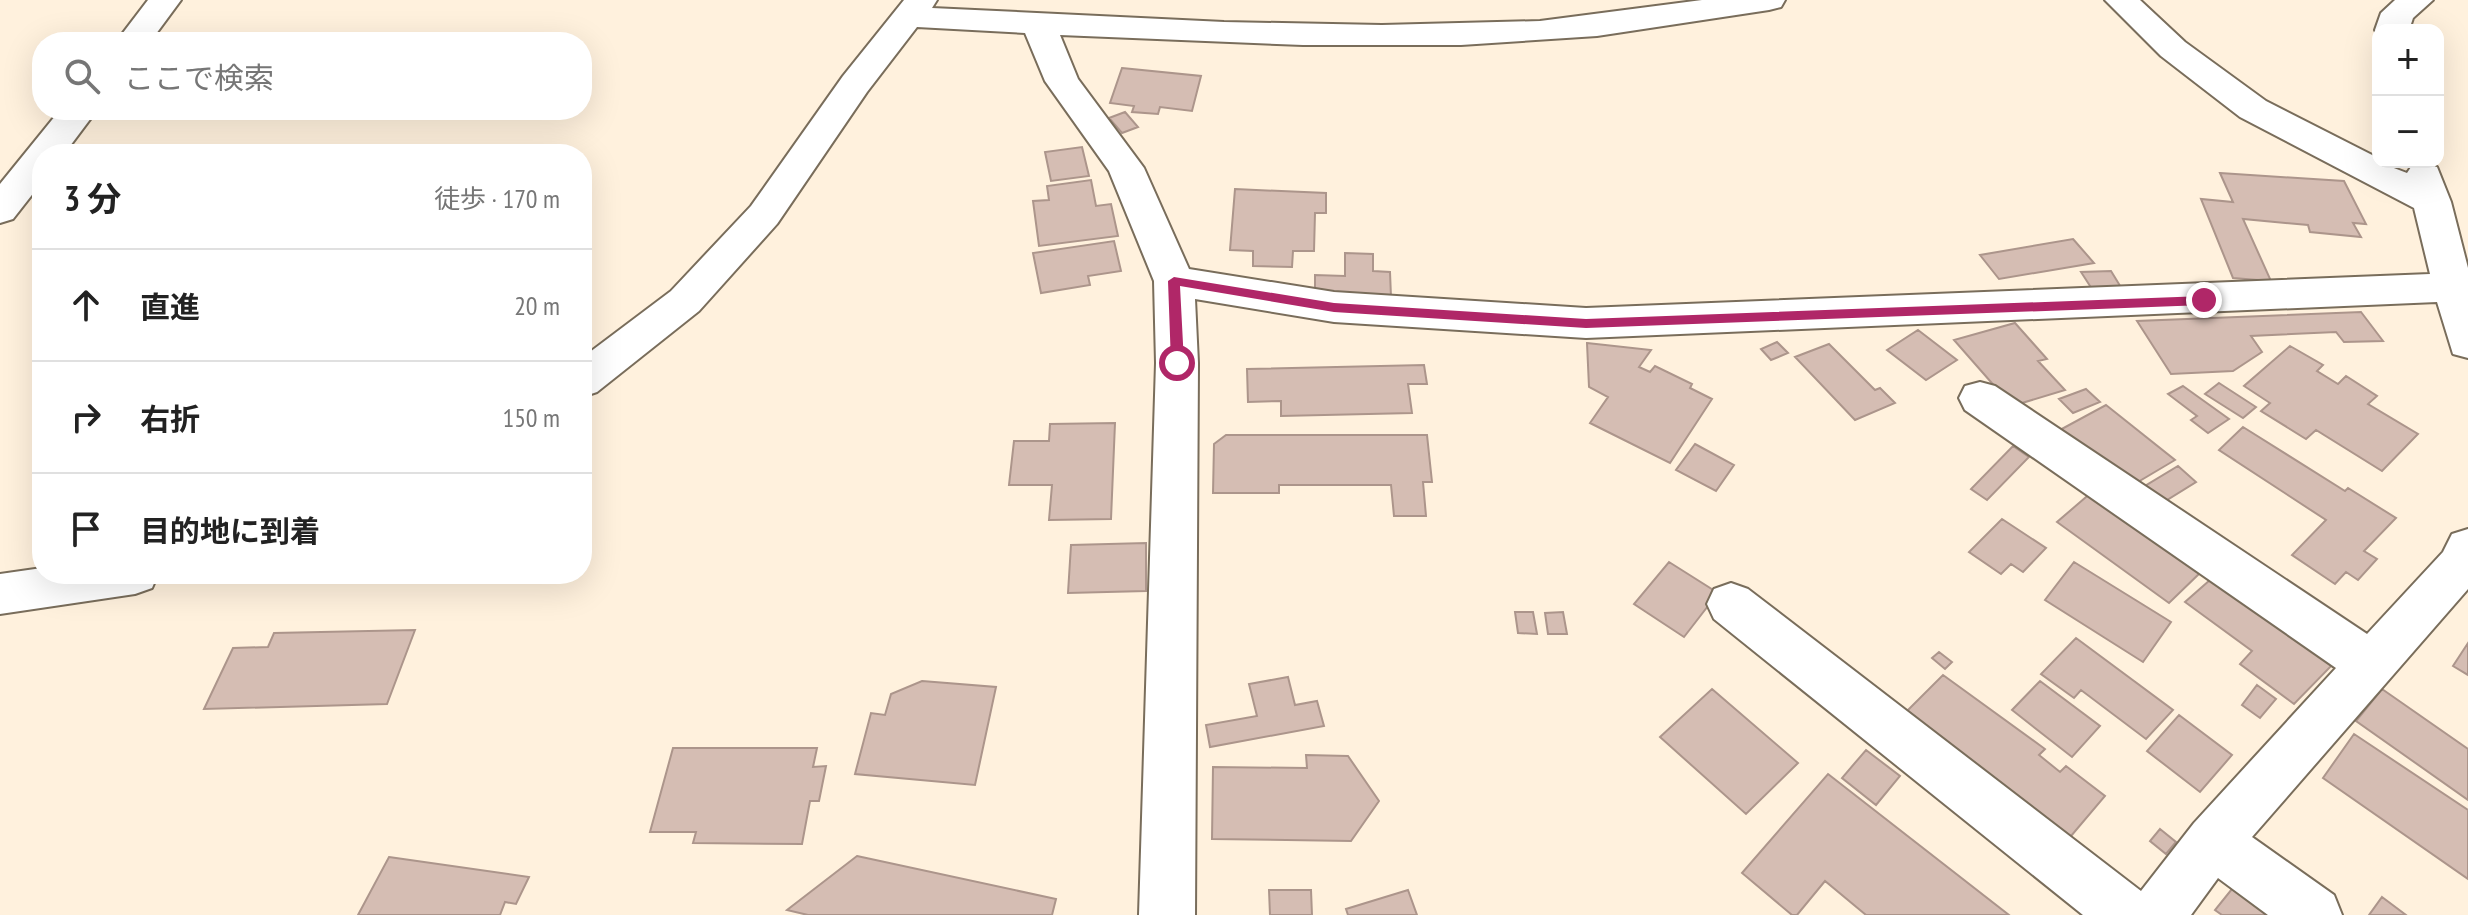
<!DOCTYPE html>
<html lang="ja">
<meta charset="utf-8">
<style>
:root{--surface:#fff;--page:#f2f2f2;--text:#222;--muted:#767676;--line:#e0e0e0}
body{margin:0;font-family:"PT Sans Narrow","Noto Sans JP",sans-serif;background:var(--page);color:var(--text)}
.controls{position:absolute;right:24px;top:24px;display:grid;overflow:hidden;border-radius:16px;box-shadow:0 8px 32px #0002}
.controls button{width:72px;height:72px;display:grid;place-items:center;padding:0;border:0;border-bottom:2px solid var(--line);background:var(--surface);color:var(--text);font:40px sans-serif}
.stop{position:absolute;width:24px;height:24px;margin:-18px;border:6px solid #b02768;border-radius:50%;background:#fff}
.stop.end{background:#b02768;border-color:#fff;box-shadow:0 2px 8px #0008}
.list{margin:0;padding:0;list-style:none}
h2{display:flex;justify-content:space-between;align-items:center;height:104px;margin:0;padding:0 32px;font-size:34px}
h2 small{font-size:26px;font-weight:400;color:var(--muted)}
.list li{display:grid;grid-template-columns:52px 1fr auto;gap:24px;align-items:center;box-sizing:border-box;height:112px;padding:0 32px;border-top:2px solid var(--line)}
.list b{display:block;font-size:30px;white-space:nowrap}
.list em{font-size:26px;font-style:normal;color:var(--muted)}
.icon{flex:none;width:44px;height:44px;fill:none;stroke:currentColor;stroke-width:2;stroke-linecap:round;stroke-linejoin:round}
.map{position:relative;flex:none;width:2468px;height:915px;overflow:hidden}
.search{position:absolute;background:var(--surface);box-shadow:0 8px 32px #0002;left:32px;top:32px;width:560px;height:88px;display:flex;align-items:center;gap:20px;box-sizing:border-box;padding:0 28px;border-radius:32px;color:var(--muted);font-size:30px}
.panel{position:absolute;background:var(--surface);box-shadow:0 8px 32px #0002;left:32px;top:144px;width:560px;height:440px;border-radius:32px}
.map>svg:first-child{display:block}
.building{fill:#d5bdb3;stroke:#ac958b;stroke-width:2}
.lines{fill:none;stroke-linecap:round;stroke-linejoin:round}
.minor-casing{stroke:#796d5b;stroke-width:4}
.minor{fill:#fff;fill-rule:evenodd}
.route{fill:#b02768}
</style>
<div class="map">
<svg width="2468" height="915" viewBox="0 0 2468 915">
<rect width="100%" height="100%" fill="#fff1dd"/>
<path class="building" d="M1122 68 1201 76 1192 111 1160 107 1158 114 1132 112 1134 106 1110 103Z
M1125 112 1138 127 1122 133 1109 118Z
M1082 147 1089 176 1051 181 1045 152Z
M2220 173 2344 181 2366 224 2353 223 2361 237 2310 232 2308 225 2243 219 2271 281 2233 278 2201 199 2233 202Z
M1091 180 1096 206 1111 204 1118 236 1039 246 1033 201 1049 200 1047 186Z
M1235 189 1326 193V213H1315L1314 251H1293L1292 267 1253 266V251L1230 250Z
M2073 239 2094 263 1999 279 1980 255Z
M1114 241 1121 271 1088 276 1090 285 1041 293 1033 253Z
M1345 253 1373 254V271L1390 272 1391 297 1315 294V275L1345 276Z
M2111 271 2122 289H2092L2081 272Z
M2361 312 2383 341 2344 342 2336 332 2251 336 2262 352 2233 371 2171 374 2137 321Z
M2015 323 2047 359 2038 361 2065 390 2012 406 1954 340Z
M1918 330 1957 360 1926 380 1887 350Z
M1777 342 1788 353 1771 360 1761 349Z
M1587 343 1651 350 1639 367 1650 372 1655 366 1692 384 1690 388 1712 399 1670 463 1590 423 1608 397 1589 387Z
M1829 344 1875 390 1880 388 1895 403 1855 420 1795 357Z
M2290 346 2323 365 2317 371 2338 384 2346 376 2377 396 2368 404 2418 434 2382 471 2316 430 2306 439 2261 411 2270 403 2244 386Z
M1424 365 1427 384H1408L1412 413 1281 416V401L1248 402 1247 369Z
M2219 383 2256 407 2243 418 2205 394Z
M2183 386 2229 419 2208 433 2191 420 2197 416 2168 394Z
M2086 389 2100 402 2073 413 2059 399Z
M2106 405 2175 460 2126 489 2058 431Z
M1115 423 1111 519 1049 520 1052 485H1009L1014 441H1049L1050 424Z
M2243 427 2345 491 2348 488 2396 518 2364 551 2377 559 2358 580 2346 572 2335 584 2292 555 2326 520 2219 450Z
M1226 435H1427L1432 482H1423L1426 516H1394L1391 485H1279V493H1213L1214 444Z
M1695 444 1734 465 1716 491 1676 470Z
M2013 446 2029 457 1987 500 1971 489Z
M2178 466 2196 482 2159 505 2140 489Z
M2093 491 2204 569 2169 603 2057 522Z
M2002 519 2046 548 2023 572 2011 564 2001 574 1969 552Z
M1146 543V591L1068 593 1071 545Z
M1669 562 1718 593 1684 637 1634 604Z
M2074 562 2171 622 2143 662 2045 600Z
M2219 572 2339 658 2294 704 2240 664 2252 651 2185 602Z
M1515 612H1533L1537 634 1518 633Z
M1563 612 1567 634H1548L1545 613Z
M415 630 387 704 204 709 233 648 268 647 274 633Z
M2076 638 2173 710 2146 739 2081 690 2074 698 2041 674Z
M2468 643V675L2453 666Z
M1939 652 1952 662 1945 669 1932 658Z
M1943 675 2045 749 2039 755 2060 772 2066 766 2105 796 2060 849 1903 715Z
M1288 677 1295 705 1317 701 1324 726 1210 747 1206 725 1257 716 1249 684Z
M922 681 996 687 975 785 855 774 871 713 885 715 891 694Z
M2040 681 2100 726 2072 757 2012 710Z
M2257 685 2276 699 2260 718 2242 705Z
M1712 689 1798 763 1746 814 1660 737Z
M2382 689 2468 749V800L2356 721Z
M2179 715 2232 755 2200 792 2147 751Z
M2354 734 2468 810V879L2323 778Z
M673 748H817L813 767 826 766 819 801H810L802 844 693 843 696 832H650Z
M1866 750 1900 776 1876 805 1842 778Z
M1306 755 1348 756 1379 801 1351 841 1212 839 1213 767 1307 768Z
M1828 774 2009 915H1866L1825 881 1797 915H1792L1742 873Z
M2160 829 2176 842 2166 854 2150 841Z
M857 856 1056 899 1052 915H808L787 910Z
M389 857 529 877 516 904 505 902 500 915H358Z
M2240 879 2285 915H2222L2215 910Z
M1269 890H1311L1312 915H1270Z
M1408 890 1417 915H1348L1346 909Z
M2382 897 2406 915H2369Z"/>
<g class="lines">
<defs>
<path id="minor" d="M148 0H181L150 42H116Z
M904 0H937L932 8 1224 22 1382 25 1540 21 1702 0H1785L1781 7 1769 10 1597 36 1461 45H1303L1060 35 1078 79 1144 168 1189 269 1334 292 1586 308 2430 274 2414 208 2240 117 2161 56 2105 0H2140L2185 42 2266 101 2378 158V162L2407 173 2411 167 2424 164 2437 167 2451 202 2468 268V358L2453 354 2437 302 1586 338 1334 322 1195 299 1198 363 1195 915H1139L1156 363 1154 281 1109 171 1045 81 1025 33 917 27 867 92 777 224 699 311 597 392 582 397V358L671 291 751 206 843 76Z
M2395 0H2433L2413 18 2409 30H2378V34L2375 30 2381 13Z
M60 110H97L64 154H42V182L13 219 0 223V184Z
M1980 382 1995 386 2367 634 2443 552 2452 534 2468 529V589L2252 837 2334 895 2342 915H2268L2218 878 2191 915H2083L1714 619 1707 604 1714 589 1731 583 1748 589 2141 891 2194 823 2336 668 1965 410 1959 398 1965 386Z
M42 568V574H158L152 588 135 594 0 614V574Z"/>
</defs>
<use href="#minor" class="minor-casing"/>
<use href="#minor" class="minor"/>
</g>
<path class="route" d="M1174 277 1334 303 1586 319 2204 296 2210 300 2204 305 1586 328 1334 312 1180 286 1184 363 1177 368 1171 363 1168 281Z"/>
</svg>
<div class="controls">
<button>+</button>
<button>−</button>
</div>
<div class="stop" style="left:1177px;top:363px"></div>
<div class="stop end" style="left:2204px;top:300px"></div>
<div class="search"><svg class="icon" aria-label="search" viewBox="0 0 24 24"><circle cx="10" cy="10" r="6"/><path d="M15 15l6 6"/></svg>ここで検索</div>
<section class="panel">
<h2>3 分<small>徒歩 · 170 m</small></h2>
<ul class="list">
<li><svg class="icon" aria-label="ahead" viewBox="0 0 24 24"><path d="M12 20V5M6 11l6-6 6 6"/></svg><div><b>直進</b></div><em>20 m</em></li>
<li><svg class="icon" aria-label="right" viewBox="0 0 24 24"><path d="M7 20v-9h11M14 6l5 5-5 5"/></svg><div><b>右折</b></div><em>150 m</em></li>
<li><svg class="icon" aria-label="arrive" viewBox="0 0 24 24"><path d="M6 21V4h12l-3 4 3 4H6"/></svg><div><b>目的地に到着</b></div></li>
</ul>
</section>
</div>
